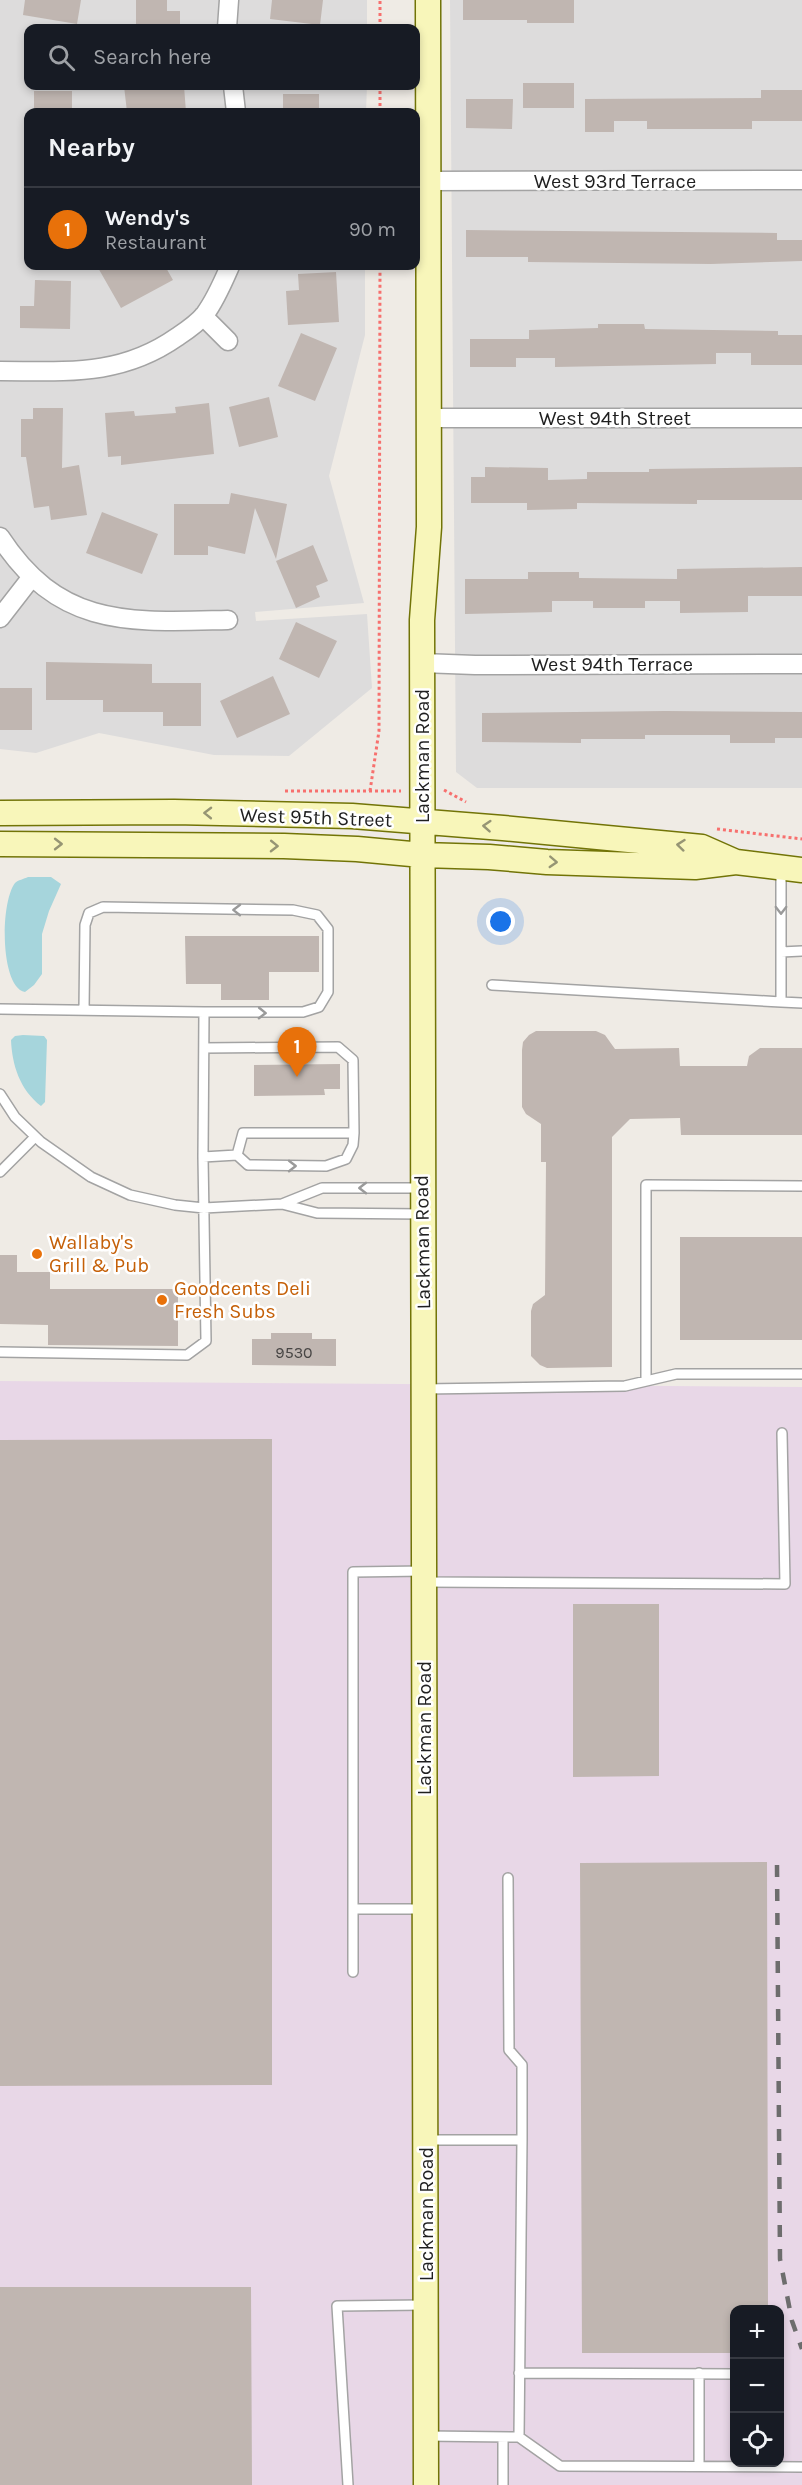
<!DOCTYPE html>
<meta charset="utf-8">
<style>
:root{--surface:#171b24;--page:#20242c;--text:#f1f3f6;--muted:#9ea1a6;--line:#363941;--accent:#0b8043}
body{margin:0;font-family:Karla,sans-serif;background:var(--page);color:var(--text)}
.controls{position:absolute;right:18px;bottom:18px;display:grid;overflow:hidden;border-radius:12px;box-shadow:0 3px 9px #0003}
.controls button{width:54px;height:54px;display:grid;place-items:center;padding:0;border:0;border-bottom:2px solid var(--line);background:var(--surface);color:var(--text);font:30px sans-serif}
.you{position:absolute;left:501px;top:922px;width:21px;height:21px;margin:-15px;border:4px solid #fff;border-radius:50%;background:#1a73e8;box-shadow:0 0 0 9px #1a73e833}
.badge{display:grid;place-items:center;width:39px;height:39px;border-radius:50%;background:var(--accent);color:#fff;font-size:20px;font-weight:700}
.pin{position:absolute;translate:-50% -50px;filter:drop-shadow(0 2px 3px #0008)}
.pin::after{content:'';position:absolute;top:32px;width:21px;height:18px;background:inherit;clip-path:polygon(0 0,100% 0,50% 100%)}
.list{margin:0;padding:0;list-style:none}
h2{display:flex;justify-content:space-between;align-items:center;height:78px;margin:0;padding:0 24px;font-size:26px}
h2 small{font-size:20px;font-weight:400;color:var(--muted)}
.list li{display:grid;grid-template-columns:39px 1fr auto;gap:18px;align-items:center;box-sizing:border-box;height:84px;padding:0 24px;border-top:2px solid var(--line)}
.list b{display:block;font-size:22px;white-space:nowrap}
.list p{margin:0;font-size:20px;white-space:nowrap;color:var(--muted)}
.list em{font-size:20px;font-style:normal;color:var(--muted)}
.icon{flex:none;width:33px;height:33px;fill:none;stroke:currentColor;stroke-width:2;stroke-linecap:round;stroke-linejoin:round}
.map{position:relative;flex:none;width:802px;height:2485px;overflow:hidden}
.search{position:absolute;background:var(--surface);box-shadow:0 3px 9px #0003;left:24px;top:24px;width:396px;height:66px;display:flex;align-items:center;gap:15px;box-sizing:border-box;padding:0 21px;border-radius:12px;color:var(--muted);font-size:22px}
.panel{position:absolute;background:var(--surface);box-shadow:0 3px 9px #0003;left:24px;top:108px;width:396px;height:162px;border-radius:12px}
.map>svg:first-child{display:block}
.residential{fill:#dddcdc}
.industrial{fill:#e8d7e7;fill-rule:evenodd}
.water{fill:#a6d5dc}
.building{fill:#c0b6b1}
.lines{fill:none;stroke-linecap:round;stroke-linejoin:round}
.lane-casing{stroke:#a3a3a3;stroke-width:12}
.street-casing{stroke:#a3a3a3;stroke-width:21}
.secondary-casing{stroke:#727407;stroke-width:27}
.path{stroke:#f7706e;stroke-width:3;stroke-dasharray:3 3;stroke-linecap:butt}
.lane{stroke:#fff;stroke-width:9}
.street{stroke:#fff;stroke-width:18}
.secondary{stroke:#f8f6ba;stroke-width:24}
.rail{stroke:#6d6d6d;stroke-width:4.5;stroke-dasharray:12 12;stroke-linecap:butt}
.oneway{stroke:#969574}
.oneway2{stroke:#9a9a9a}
.food-dot{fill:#e8710a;stroke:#fff;stroke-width:2}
.labels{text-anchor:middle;stroke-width:5;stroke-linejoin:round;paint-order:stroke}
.number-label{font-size:16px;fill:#474544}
.street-label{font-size:20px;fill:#1f1f1f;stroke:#fff}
.food-label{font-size:20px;fill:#c56008;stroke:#fff;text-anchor:start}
</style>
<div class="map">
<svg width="802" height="2485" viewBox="0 0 802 2485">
<rect width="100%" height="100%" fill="#efebe5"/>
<path class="residential" d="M0 0H367V28H28V86H367L366 112H28V266H365V335L329 476 364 603 255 612 256 621 367 614 372 688 289 756 214 755 99 733 36 753 0 749Z
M450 0H802V788H477L456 772Z"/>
<path class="industrial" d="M0 1381 802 1387V2485H0ZM734 2310H780V2462H734Z"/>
<path class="water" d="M28 877H51L61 884 49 911 42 934V974L34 985 25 992C0 987 0 903 15 883 18 880 24 879 28 877Z
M23 1035 44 1036 47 1040 45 1102 41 1106C20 1090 12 1065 11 1040L15 1036Z"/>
<path class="building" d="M25 0H81L77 24 23 15Z
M136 0H167V11H180V28H136Z
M272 0H323L320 25 270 19Z
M463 0H574V23H527V20H463Z
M523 83H574V108H523Z
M124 86H184L186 112H127Z
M761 90H802V121H752V129H647V121H614V132H585V99L761 98Z
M34 91H72V112H34Z
M283 94H319V112H283Z
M466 99H513L512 129 466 128Z
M466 230 777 233V240H802V261L711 264 528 262V257H466Z
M97 266H165L173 280 121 308Z
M336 272 339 322 288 325 286 291 299 290 298 274Z
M35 280 71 281 70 329 20 328V306H34Z
M598 324H644L645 329 778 331V335H802V365H751V353H716V364L555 367V358H516V367H470V339H529V330L598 328Z
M301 333 337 348 315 401 278 386Z
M269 397 278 437 239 447 229 407Z
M209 403 214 454 121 465V456L108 457 105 413 134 411 135 416 176 413 175 407Z
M33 408H63L62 468 79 465 87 515 51 520 49 506 34 508 26 457H21V419H33Z
M485 467 548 468V480L587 479V472H649V469L802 467V500H697V504L577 503V509L527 510V503H471V477H485Z
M231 493 287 504 276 559 255 508 245 554 208 546V555H174V504H229Z
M102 512 158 534 142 574 86 553Z
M313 545 328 581 316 586 320 597 296 608 276 561Z
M802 567V596H748V612L680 613V601H645V608H593V601H552V612L465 614V579H528V572H579V578L677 579V569Z
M296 622 337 641 319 678 279 659Z
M46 662 152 664V683H201V726H163V712H103V700H46Z
M273 676 290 714 237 738 220 701Z
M0 688H32V730H0Z
M665 711 802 712V738H775V743H730V735H645V739H581V743L482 742V713Z
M185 936H319V972H269V1000H221V984H186Z
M536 1031H596L605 1035 615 1049 679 1048 680 1066H747L749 1056 760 1048H802V1135H681L680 1118 630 1119 612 1137V1367L547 1368 540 1365 531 1356V1311L533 1304 545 1295 546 1162H541V1124L526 1114 522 1107V1050L523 1042 529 1035Z
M340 1064V1089H324L325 1095 254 1096V1065Z
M680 1237H802V1340H680Z
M0 1255H17V1272H50V1289H178V1346L48 1345V1325L0 1324Z
M271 1333H312V1339H336V1366L252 1365V1339H271Z
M272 1439V2085L0 2086V1440Z
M573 1604H659V1776L573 1777Z
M767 1862 768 2310H735V2353H582L580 1863Z
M0 2287H251L252 2485H0Z"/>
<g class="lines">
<defs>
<path id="lane" d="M781 868V1002L802 1003
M781 952 802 951
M492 985 781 1002
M0 1009 204 1012 203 1157 206 1341 187 1355 0 1352
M84 1010 85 925 89 913 103 907 293 910 317 915 328 929V992L319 1007 303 1012H204
M0 1094 15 1117 41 1142 91 1177 130 1195 175 1205 204 1208 282 1204 317 1213 422 1214
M237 1155 248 1165 326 1166 346 1159 353 1145 354 1133
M203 1157 237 1155 243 1133H354L353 1060 338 1047 204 1048
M0 1172 35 1137
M282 1204 322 1188H422
M646 1381V1185L802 1186
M424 1389 625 1386 676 1374H802
M424 1571 353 1572V1909H425
M426 1582 785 1584 782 1433
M353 1972V1909
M426 2140H522V2065L509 2050 508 1878
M519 2373 734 2374
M699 2373V2466
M426 2436 519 2437 522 2140
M519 2437 560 2466 802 2467
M348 2485 337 2306 424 2305
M503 2485V2437"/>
<path id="street" d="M227 28 229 0
M233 86 236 112
M429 181 802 180
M203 316 228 341
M0 371C65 371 120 377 177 337 186 331 197 324 205 314 216 299 223 282 230 266
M429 418H802
M0 537C60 629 130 622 228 620
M0 618 31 578
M422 663 475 665 802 664"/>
<path id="secondary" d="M0 813 174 812 352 816 503 828 702 847 736 862 802 870
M0 844 284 846 357 849 422 855 489 857 547 862 695 867 736 862
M426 2485 422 620 429 527 428 0"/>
</defs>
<use href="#lane" class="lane-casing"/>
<use href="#street" class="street-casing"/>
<use href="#secondary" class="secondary-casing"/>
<path class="path" d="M380 28V0
M380 112V86
M444 790 466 802
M285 791H401
M370 791 379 731 380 266
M717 829 802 839"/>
<use href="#lane" class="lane"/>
<use href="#street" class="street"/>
<use href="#secondary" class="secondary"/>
<path class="rail" d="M777 1865 780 2259 792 2321 802 2349"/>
</g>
<defs><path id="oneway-chevron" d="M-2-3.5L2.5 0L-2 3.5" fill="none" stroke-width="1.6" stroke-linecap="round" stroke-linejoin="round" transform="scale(1.5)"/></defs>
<g class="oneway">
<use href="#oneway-chevron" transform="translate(208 813) rotate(-179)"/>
<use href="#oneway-chevron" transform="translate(487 826) rotate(-176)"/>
<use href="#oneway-chevron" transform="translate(58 844)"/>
<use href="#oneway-chevron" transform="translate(681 845) rotate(-174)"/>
<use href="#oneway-chevron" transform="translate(274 846) rotate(1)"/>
<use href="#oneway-chevron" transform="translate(553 862) rotate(3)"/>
</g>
<g class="oneway2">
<use href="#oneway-chevron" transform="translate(237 910) rotate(-179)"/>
<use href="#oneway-chevron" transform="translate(781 910) rotate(90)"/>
<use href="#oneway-chevron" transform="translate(262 1013) rotate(1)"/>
<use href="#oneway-chevron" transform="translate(292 1166)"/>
<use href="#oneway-chevron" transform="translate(363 1188) rotate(180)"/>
</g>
<g class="food-dot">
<circle cx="37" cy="1254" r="6"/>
<circle cx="162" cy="1300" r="6"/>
</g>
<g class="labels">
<g class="number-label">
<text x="294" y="1358">9530</text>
</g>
<g class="street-label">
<text x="615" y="188">West 93rd Terrace</text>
<text x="615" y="425">West 94th Street</text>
<text x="612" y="671">West 94th Terrace</text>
<text transform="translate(422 756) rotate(-90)" y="7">Lackman Road</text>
<text transform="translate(316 817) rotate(2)" y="7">West 95th Street</text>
<text transform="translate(422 1242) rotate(-91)" y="7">Lackman Road</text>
<text transform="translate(424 1728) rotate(-90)" y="7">Lackman Road</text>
<text transform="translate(426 2214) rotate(-90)" y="7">Lackman Road</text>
</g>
<g class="food-label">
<text x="49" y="1249">Wallaby's<tspan x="49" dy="23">Grill &amp; Pub</tspan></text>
<text x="174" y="1295">Goodcents Deli<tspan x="174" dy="23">Fresh Subs</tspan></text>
</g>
</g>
</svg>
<div class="controls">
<button>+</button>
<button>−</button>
<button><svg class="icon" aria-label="locate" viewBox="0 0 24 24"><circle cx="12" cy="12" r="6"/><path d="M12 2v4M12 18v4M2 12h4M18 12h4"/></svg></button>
</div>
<div class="you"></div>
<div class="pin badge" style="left:297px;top:1077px;background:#e8710a">1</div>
<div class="search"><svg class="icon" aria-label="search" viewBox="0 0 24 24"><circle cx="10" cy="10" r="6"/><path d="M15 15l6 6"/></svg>Search here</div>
<section class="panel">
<h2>Nearby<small></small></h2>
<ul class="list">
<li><span class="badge" style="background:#e8710a">1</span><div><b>Wendy's</b><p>Restaurant</p></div><em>90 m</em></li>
</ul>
</section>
</div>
